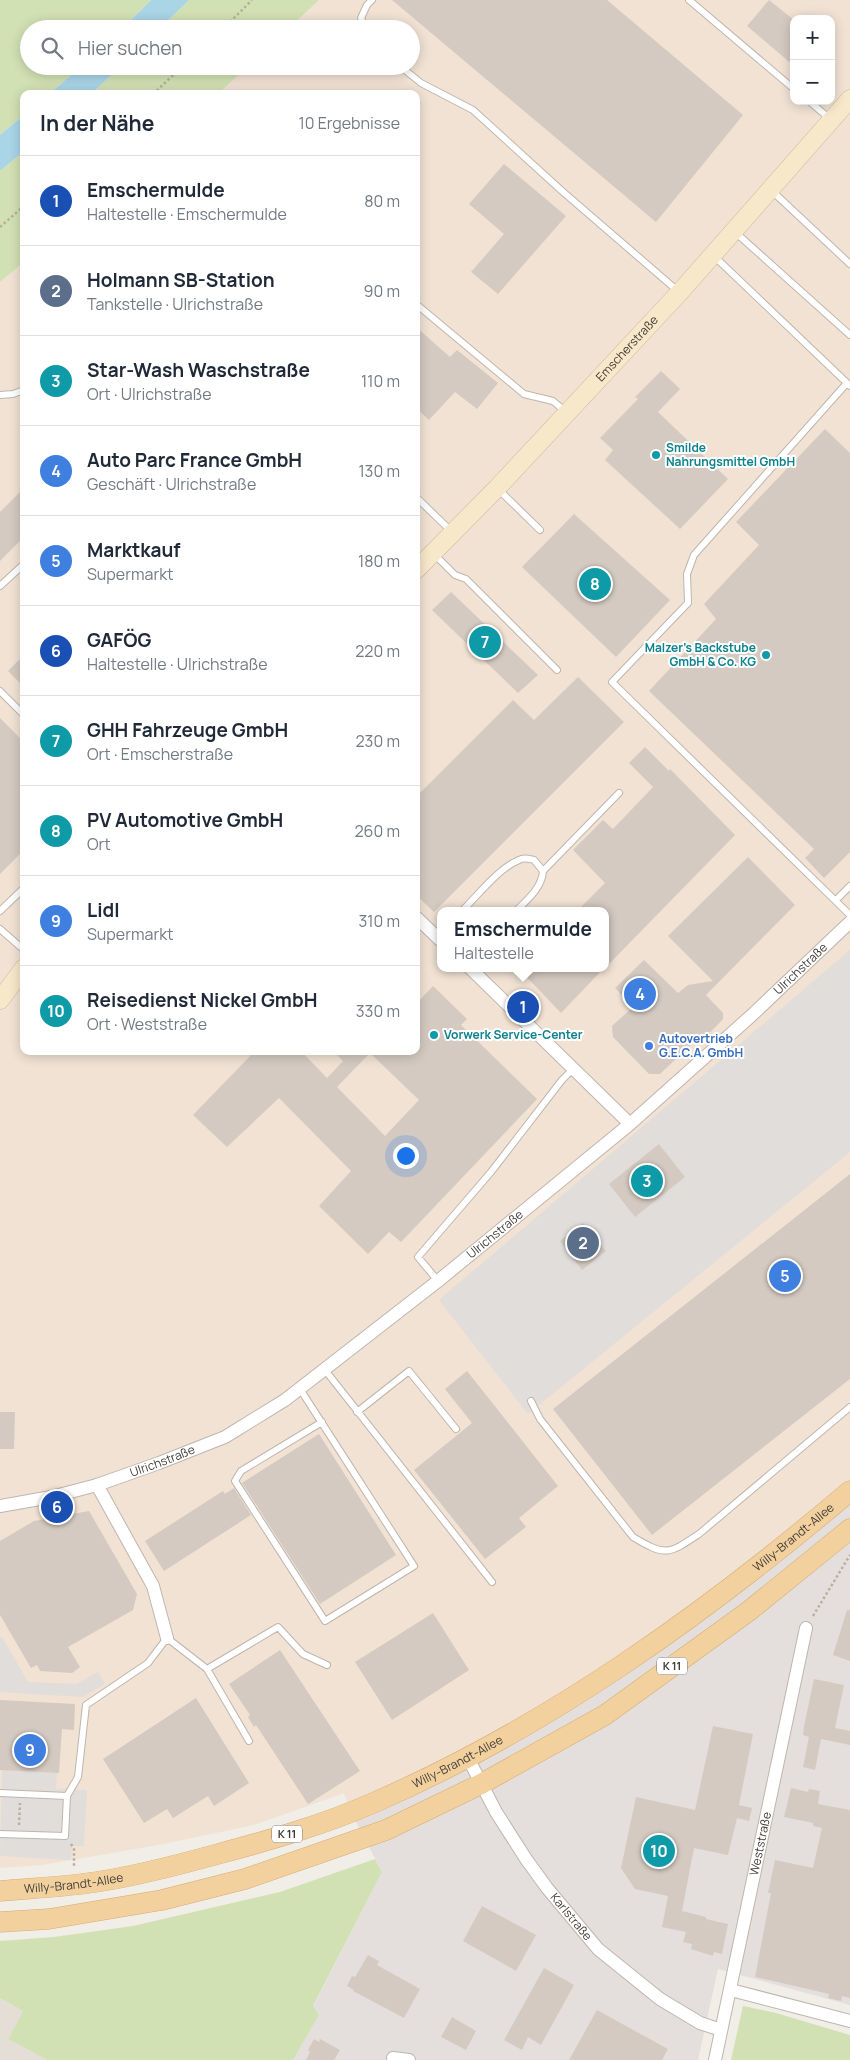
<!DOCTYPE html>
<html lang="de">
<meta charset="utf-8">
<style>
:root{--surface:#fff;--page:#f6f6f7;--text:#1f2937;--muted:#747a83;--line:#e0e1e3;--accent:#d93025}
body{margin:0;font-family:Manrope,sans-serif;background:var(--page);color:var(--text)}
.controls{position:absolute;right:15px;top:15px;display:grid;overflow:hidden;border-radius:10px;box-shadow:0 2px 12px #0003}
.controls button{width:45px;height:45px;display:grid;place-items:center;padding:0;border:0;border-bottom:1px solid var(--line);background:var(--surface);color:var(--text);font:25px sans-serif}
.you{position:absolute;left:405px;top:1155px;width:18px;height:18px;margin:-12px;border:4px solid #fff;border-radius:50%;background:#1a73e8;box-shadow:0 0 0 8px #1a73e833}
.badge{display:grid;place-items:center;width:32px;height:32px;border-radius:50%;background:var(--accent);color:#fff;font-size:16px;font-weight:700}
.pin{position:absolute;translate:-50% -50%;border:2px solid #fff;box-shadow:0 1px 5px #0006}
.popup{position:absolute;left:437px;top:907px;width:172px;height:65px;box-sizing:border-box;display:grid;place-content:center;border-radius:10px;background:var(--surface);filter:drop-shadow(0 1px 4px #0005);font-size:16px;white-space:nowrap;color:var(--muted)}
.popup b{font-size:19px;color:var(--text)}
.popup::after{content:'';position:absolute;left:50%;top:100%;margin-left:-10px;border:10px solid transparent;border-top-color:var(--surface)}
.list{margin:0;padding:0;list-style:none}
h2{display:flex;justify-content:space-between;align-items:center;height:65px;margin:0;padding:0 20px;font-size:21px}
h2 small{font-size:16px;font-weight:400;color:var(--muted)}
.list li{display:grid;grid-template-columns:32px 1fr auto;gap:15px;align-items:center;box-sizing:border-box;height:90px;padding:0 20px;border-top:1px solid var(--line)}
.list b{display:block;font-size:19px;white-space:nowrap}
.list p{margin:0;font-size:16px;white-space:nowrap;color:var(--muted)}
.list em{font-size:16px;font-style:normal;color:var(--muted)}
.icon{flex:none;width:28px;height:28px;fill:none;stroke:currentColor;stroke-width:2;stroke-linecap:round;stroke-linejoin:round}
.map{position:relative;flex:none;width:850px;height:2060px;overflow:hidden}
.search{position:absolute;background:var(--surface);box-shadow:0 2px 12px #0003;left:20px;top:20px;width:400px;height:55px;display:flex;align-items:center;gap:12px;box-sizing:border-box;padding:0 18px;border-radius:28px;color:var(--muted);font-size:19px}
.panel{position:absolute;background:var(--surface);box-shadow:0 2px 12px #0003;left:20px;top:90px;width:400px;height:965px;border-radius:10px}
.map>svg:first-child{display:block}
.residential{fill:#e4ded6}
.commercial{fill:#f1e2d4;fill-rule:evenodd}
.industrial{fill:#e4dfdc}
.green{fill:#d2e1b4}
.parking{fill:#e0dddb}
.water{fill:#aad5e7}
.building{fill:#d4cac1;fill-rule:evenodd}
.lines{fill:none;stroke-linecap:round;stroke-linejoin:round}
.lane-casing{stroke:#beb6ae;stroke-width:8}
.street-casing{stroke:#beb6ae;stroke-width:14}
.secondary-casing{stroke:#cbb99c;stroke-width:19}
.primary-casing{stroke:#d4ac72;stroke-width:21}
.path{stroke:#bbae9e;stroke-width:2.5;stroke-dasharray:2.5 2.5;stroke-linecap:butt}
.lane{stroke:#fff;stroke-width:6}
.street{stroke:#fff;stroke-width:12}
.secondary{stroke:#f8e8ca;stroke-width:18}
.primary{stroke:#f2d19f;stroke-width:20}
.culture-dot{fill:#0f9aa8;stroke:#fff;stroke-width:2}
.shop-dot{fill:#3f7fe0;stroke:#fff;stroke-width:2}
.labels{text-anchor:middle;stroke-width:4;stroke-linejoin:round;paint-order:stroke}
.shield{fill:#fff;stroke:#7b7773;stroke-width:1}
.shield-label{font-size:11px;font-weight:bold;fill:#433d37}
.street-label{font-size:12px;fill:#433d37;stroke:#fff}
.culture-label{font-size:12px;font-weight:bold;fill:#0d838f;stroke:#fff;text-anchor:start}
.shop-label{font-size:12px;font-weight:bold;fill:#366cbe;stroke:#fff;text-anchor:start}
</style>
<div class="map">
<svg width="850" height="2060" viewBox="0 0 850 2060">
<rect width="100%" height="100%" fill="#f1ede7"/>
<path class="residential" d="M0 1998 23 2011 8 2039 47 2060H0Z"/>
<path class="commercial" d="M319 0H850V1496L667 1640 354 1818 344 1793 254 1825 158 1845 42 1865 0 1868V282L24 262V1051H416V94H218L248 66H411V29H288ZM794 19H831V101H794ZM440 911H606V968H440Z"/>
<path class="industrial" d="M850 1496V2005L718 1969 698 2060H293L319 2015 313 2007 382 1872 354 1818 455 1769Z"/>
<path class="green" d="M0 0H151L122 29H29V66H82L49 94H24V115L0 135Z
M189 0H319L288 29H159Z
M121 66H248L218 94H91Z
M24 151V262L0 282V171Z
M375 1859 382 1872 313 2006 319 2015 293 2060H47L8 2039 23 2011 0 1998V1941L54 1937 133 1926 280 1892Z
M743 2006 776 2013 850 2035V2060H731Z"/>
<path class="parking" d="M850 950V1152L528 1414 439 1300Z
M2 1637 28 1682 77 1684 98 1672 105 1684 83 1697 0 1692V1638Z
M2 1770 57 1773 56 1789 87 1790 84 1846H72L71 1860 0 1856Z"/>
<path class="water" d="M151 0H189L159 29H122Z
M82 66H121L91 94H49Z
M24 115V151L0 171V135Z"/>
<path class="building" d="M392 0H607L743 115 656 222Z
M769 0 794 20V66L747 26Z
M504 164 566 216 498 294 471 272 504 234 469 204Z
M416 327 450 357 457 350 498 383 477 409 455 392 429 420 416 408Z
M661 371 680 389 658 412 728 479 680 529 605 460 613 450 600 438 638 399 635 397Z
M825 429 850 453V852L824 878 805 858 814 849 649 691 716 619 704 604 759 545 736 522Z
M24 488V537L0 561V512Z
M574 514 670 600 616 657 522 567Z
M451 592 538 675 518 693 432 610Z
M24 655V687L8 671Z
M578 677 624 722 434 912 416 895V797L513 700 534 720Z
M0 718 24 742V850L0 874Z
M645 747 669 771 670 769 735 835 606 967V911H577L605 883 573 850 603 820 613 829 653 787 629 763Z
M748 857 795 905 706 995 723 1013V1019L704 1039 698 1038 660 1074H649L613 1037 612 1026 633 1007 615 988 644 960 678 993 688 985 713 981 668 936Z
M518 968H604L561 1013Z
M433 986 467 1019 461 1025 537 1099 401 1242 389 1232 368 1254 319 1206 351 1171 279 1098 227 1147 193 1115 255 1051H301L327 1078 343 1061 333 1051H416V1004ZM370 1053 419 1100 385 1136 337 1087Z
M659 1144 685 1177 635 1217 609 1184Z
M850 1174V1379L652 1535 553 1409Z
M583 1223 606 1251 582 1270 560 1241Z
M467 1371 558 1486 519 1518 526 1527 485 1559 414 1470 472 1423 445 1389Z
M0 1412H15L14 1449H0Z
M319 1434 396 1555 320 1604 242 1483Z
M234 1488 251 1515 164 1571 145 1541 223 1491 225 1494Z
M89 1511 137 1594 133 1610 68 1647 80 1667 72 1673 40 1671 37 1665 31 1668 0 1615V1541L34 1521Z
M847 1610H850V1661L833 1655Z
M433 1613 469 1670 392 1720 355 1662Z
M280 1650 360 1771 308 1804 256 1725 254 1727 248 1717 250 1715 229 1684Z
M814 1679 844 1685 835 1728 850 1731V1745L821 1739 815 1770 803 1767 809 1737 803 1735 804 1726Z
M196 1698 249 1783 214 1806 208 1796 173 1818 167 1809 144 1823 103 1759Z
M0 1700 75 1704 74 1730 62 1729 59 1773 0 1770Z
M713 1726 753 1734 739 1805 752 1808 749 1821 737 1818 728 1855 694 1848 682 1911 706 1917V1919L728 1924 722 1954 714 1952 713 1956 691 1949 692 1944 683 1942 686 1932 662 1927 668 1896 635 1889 621 1868 636 1797 695 1810Z
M791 1788 808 1792 809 1789 820 1791 818 1804 850 1810V1998L842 1996 841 2001 828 1998 829 1994 755 1977 771 1893H768L775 1860 813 1868 822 1828 813 1826V1823L784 1817Z
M482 1906 536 1935 516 1971 463 1941Z
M368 1955 379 1961 377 1965 420 1989 404 2018 353 1991 354 1990 347 1986 352 1976 355 1977Z
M544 1968 574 1985 541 2045 528 2037 522 2050 504 2040Z
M597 2010 668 2049 662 2060H569Z
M452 2017 476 2031 466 2050 441 2037Z
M314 2039 319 2042 320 2039 340 2050 334 2060H306L310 2052 308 2050Z"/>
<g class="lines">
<defs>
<path id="lane" d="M689 0 794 89
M366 29 361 18 367 5 372 0
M400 66 421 83 473 110 562 191 679 292
M809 101 830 119
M771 190 850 264
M735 232 850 335
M714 256 847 383
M416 304 524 394 553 401 567 413
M850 386 847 383 694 555 687 574 688 603 612 682 850 915
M0 395 13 394 24 390
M498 489 540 530
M416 497 452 532
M434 554 455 575 466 579 557 670
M0 586 24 564
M0 691 24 715
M543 871 619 793
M836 900 850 886
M0 911 24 888
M462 911C478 895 499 868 519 860 524 857 529 859 534 860L543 871C542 888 527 900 516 911
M0 929 24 950
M438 1281 418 1257 491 1172 562 1080 574 1068
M325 1370 492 1582
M300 1389 414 1566 325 1621 235 1481 241 1471 322 1422
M531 1401 540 1419 633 1537C666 1557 669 1554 699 1534L850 1407
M357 1412 409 1371 456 1429
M207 1669 249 1741
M0 1793 67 1796 65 1836 0 1834
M67 1796 78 1777 86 1705 148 1663 167 1638 207 1669 278 1627 303 1654 327 1665"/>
<g id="street">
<path d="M416 917 440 940"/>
<path d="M470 968 630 1124"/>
<path d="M97 1485 153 1586 167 1638"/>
<path id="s1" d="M0 1506 51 1497 97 1485 159 1463 225 1437 285 1400 438 1281 630 1124 752 1015 850 922"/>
<path id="s2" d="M468 1758 496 1812 526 1859 547 1888 598 1949 660 1999 700 2023 721 2030"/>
<path d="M731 1990 850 2021"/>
<path d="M393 2058 409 2060"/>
<path id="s3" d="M715 2060 806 1628"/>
</g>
<g id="secondary">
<path id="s4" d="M416 570 497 488 680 292 850 99"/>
<path d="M0 1000 24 968"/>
</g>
<g id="primary">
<path id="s5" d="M0 1891C32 1888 64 1887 96 1882 137 1876 178 1865 218 1854 270 1840 323 1825 373 1803 548 1727 705 1614 850 1491"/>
<path d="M0 1922 49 1919 162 1900 245 1879 386 1830 481 1784 605 1715 749 1611 850 1529"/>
</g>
</defs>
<use href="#lane" class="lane-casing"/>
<use href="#street" class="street-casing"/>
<use href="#secondary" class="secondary-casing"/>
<use href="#primary" class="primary-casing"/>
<path class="path" d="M223 29 252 0
M153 94 183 66
M0 227 24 206
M813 1616 850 1555
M19 1825 20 1803
M71 1844 74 1849V1867"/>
<use href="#lane" class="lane"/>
<use href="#street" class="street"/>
<use href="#secondary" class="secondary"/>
<use href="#primary" class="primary"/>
</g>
<g class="culture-dot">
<circle cx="656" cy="455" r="5"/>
<circle cx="766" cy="655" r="5"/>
<circle cx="434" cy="1035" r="5"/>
</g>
<circle class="shop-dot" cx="649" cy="1046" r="5"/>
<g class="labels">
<g class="shield">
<rect x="657" y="1657.5" width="30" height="17" rx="4"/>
<rect x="272" y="1825.5" width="30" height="17" rx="4"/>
</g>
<g class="shield-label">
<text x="672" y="1670">K 11</text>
<text x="287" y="1838">K 11</text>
</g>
<g class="street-label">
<text dy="4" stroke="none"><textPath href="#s4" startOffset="306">Emscherstraße</textPath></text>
<text dy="4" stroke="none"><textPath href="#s1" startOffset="979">Ulrichstraße</textPath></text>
<text dy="4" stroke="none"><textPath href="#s1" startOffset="574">Ulrichstraße</textPath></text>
<text dy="4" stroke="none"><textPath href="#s1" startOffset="169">Ulrichstraße</textPath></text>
<text dy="4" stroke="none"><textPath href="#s5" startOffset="884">Willy-Brandt-Allee</textPath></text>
<text dy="4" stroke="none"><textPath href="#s5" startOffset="479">Willy-Brandt-Allee</textPath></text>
<text dy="4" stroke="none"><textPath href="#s3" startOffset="221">Weststraße</textPath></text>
<text dy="4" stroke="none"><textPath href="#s5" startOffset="74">Willy-Brandt-Allee</textPath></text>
<text dy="4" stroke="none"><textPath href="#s2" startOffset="190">Karlstraße</textPath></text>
</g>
<g class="culture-label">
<text x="666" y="452">Smilde<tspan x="666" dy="14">Nahrungsmittel GmbH</tspan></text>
<text x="756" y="652" text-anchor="end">Malzer's Backstube<tspan x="756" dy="14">GmbH &amp; Co. KG</tspan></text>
<text x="444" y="1039">Vorwerk Service-Center</text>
</g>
<g class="shop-label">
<text x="659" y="1043">Autovertrieb<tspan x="659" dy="14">G.E.C.A. GmbH</tspan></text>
</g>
</g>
</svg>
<div class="controls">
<button>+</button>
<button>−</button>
</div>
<div class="you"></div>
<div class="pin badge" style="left:523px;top:1007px;background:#1a4fb4">1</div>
<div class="popup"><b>Emschermulde</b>Haltestelle</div>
<div class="pin badge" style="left:583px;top:1243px;background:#5c6f8a">2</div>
<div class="pin badge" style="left:647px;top:1181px;background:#0f9aa8">3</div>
<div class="pin badge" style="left:640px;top:994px;background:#3f7fe0">4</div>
<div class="pin badge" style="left:785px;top:1276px;background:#3f7fe0">5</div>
<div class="pin badge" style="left:57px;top:1507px;background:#1a4fb4">6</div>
<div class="pin badge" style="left:485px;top:642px;background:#0f9aa8">7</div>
<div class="pin badge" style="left:595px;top:584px;background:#0f9aa8">8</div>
<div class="pin badge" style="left:30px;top:1750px;background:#3f7fe0">9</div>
<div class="pin badge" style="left:659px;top:1851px;background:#0f9aa8">10</div>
<div class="search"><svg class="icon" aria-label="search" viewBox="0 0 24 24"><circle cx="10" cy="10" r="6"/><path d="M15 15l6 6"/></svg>Hier suchen</div>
<section class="panel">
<h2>In der Nähe<small>10 Ergebnisse</small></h2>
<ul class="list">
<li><span class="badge" style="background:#1a4fb4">1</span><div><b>Emschermulde</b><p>Haltestelle · Emschermulde</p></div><em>80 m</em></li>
<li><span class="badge" style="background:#5c6f8a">2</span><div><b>Holmann SB-Station</b><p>Tankstelle · Ulrichstraße</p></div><em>90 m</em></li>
<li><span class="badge" style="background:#0f9aa8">3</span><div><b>Star-Wash Waschstraße</b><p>Ort · Ulrichstraße</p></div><em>110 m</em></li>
<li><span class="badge" style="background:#3f7fe0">4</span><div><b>Auto Parc France GmbH</b><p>Geschäft · Ulrichstraße</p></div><em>130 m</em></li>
<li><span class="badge" style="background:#3f7fe0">5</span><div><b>Marktkauf</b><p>Supermarkt</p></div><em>180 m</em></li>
<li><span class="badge" style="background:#1a4fb4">6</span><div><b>GAFÖG</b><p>Haltestelle · Ulrichstraße</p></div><em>220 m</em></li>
<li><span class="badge" style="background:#0f9aa8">7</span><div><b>GHH Fahrzeuge GmbH</b><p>Ort · Emscherstraße</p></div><em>230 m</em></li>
<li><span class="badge" style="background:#0f9aa8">8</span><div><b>PV Automotive GmbH</b><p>Ort</p></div><em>260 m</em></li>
<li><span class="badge" style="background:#3f7fe0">9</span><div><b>Lidl</b><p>Supermarkt</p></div><em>310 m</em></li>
<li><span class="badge" style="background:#0f9aa8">10</span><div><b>Reisedienst Nickel GmbH</b><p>Ort · Weststraße</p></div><em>330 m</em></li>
</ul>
</section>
</div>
